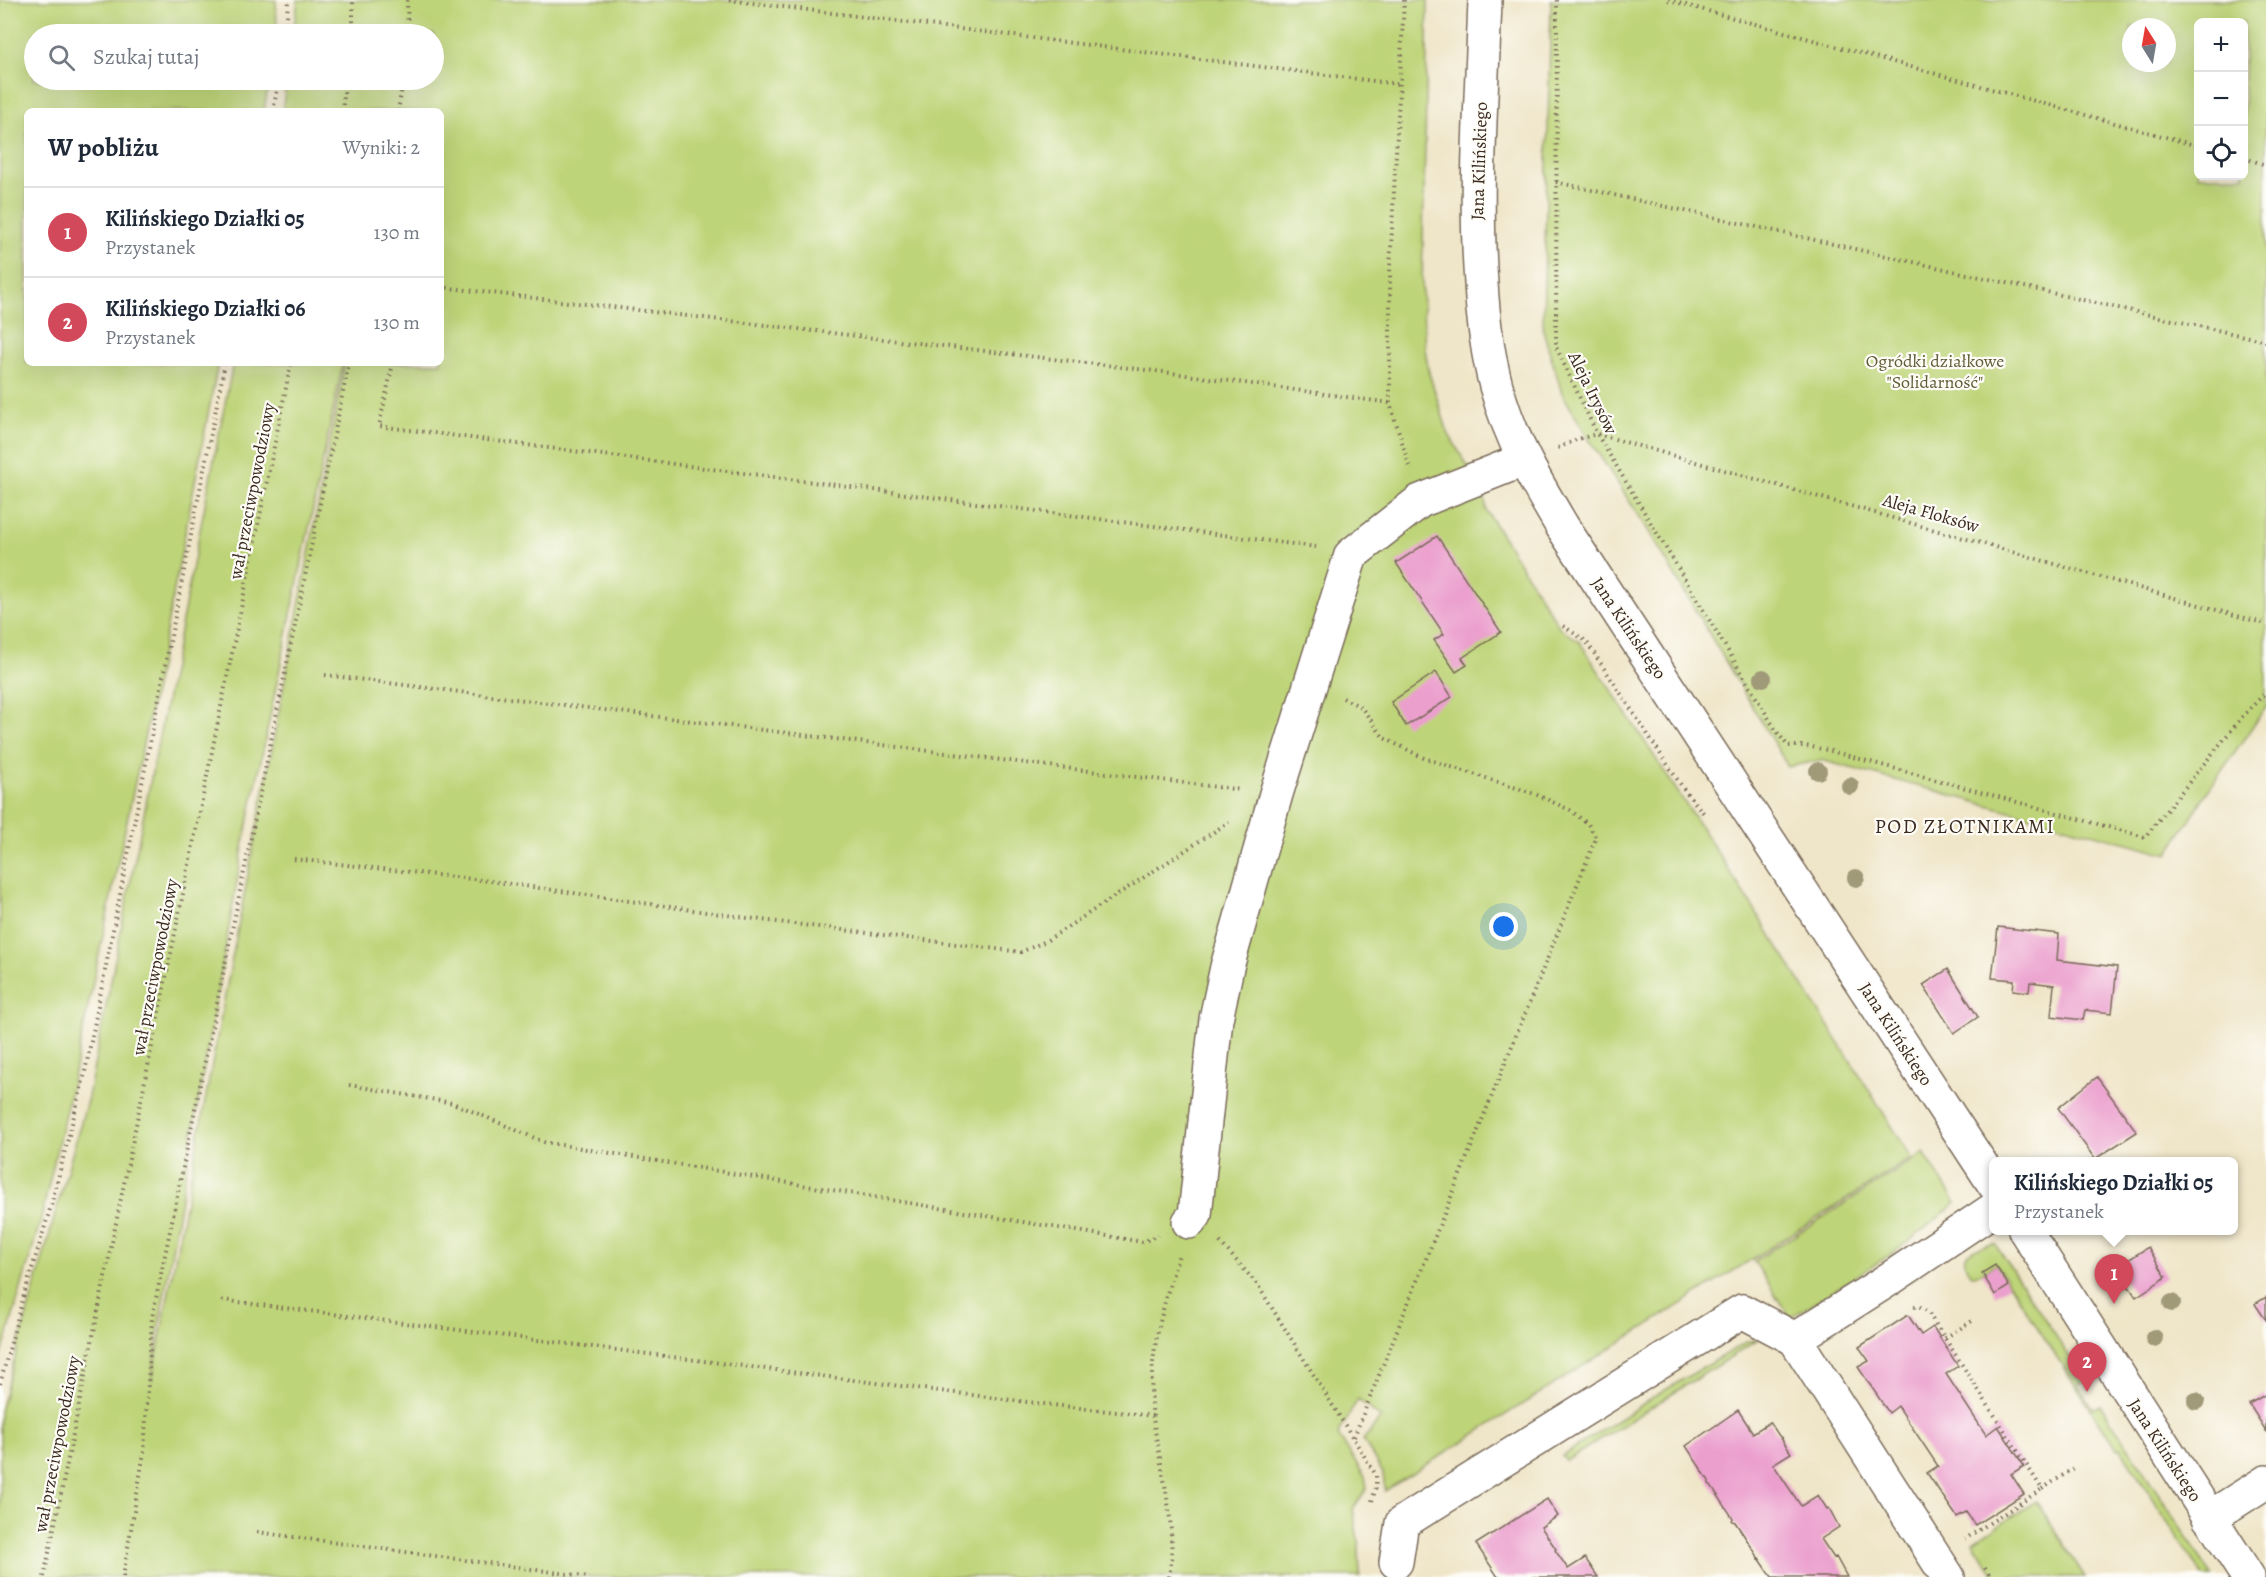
<!DOCTYPE html>
<html lang="pl">
<meta charset="utf-8">
<style>
:root{--surface:#fff;--page:#f2f2f3;--text:#1f2937;--muted:#747a83;--line:#e0e1e3;--accent:#d1495b}
body{margin:0;font-family:Alegreya,serif;background:var(--page);color:var(--text)}
.controls{position:absolute;right:18px;top:18px;display:grid;overflow:hidden;border-radius:9px;box-shadow:0 6px 24px #0002}
.controls button{width:54px;height:54px;display:grid;place-items:center;padding:0;border:0;border-bottom:2px solid var(--line);background:var(--surface);color:var(--text);font:30px sans-serif}
.compass{position:absolute;left:2122px;top:18px;width:54px;height:54px;border-radius:50%;background:var(--surface);box-shadow:0 6px 24px #0002;rotate:349deg}
.you{position:absolute;left:1504px;top:927px;width:21px;height:21px;margin:-15px;border:4px solid #fff;border-radius:50%;background:#1a73e8;box-shadow:0 0 0 9px #1a73e833}
.badge{display:grid;place-items:center;width:39px;height:39px;border-radius:50%;background:var(--accent);color:#fff;font-size:20px;font-weight:700}
.pin{position:absolute;translate:-50% -50px;filter:drop-shadow(0 2px 3px #0008)}
.pin::after{content:'';position:absolute;top:32px;width:21px;height:18px;background:inherit;clip-path:polygon(0 0,100% 0,50% 100%)}
.popup{position:absolute;left:1989px;top:1157px;width:249px;height:78px;box-sizing:border-box;display:grid;place-content:center;border-radius:9px;background:var(--surface);filter:drop-shadow(0 2px 4px #0005);font-size:20px;white-space:nowrap;color:var(--muted)}
.popup b{font-size:22px;color:var(--text)}
.popup::after{content:'';position:absolute;left:50%;top:100%;margin-left:-12px;border:12px solid transparent;border-top-color:var(--surface)}
.list{margin:0;padding:0;list-style:none}
h2{display:flex;justify-content:space-between;align-items:center;height:78px;margin:0;padding:0 24px;font-size:26px}
h2 small{font-size:20px;font-weight:400;color:var(--muted)}
.list li{display:grid;grid-template-columns:39px 1fr auto;gap:18px;align-items:center;box-sizing:border-box;height:90px;padding:0 24px;border-top:2px solid var(--line)}
.list b{display:block;font-size:22px;white-space:nowrap}
.list p{margin:0;font-size:20px;white-space:nowrap;color:var(--muted)}
.list em{font-size:20px;font-style:normal;color:var(--muted)}
.icon{flex:none;width:33px;height:33px;fill:none;stroke:currentColor;stroke-width:2;stroke-linecap:round;stroke-linejoin:round}
.map{position:relative;flex:none;width:2266px;height:1577px;overflow:hidden}
.search{position:absolute;background:var(--surface);box-shadow:0 6px 24px #0002;left:24px;top:24px;width:420px;height:66px;display:flex;align-items:center;gap:15px;box-sizing:border-box;padding:0 21px;border-radius:33px;color:var(--muted);font-size:22px}
.panel{position:absolute;background:var(--surface);box-shadow:0 6px 24px #0002;left:24px;top:108px;width:420px;height:258px;border-radius:9px}
.map>svg:first-child{display:block}
.green{fill:#bed478;stroke:#7c7f4b;stroke-width:1.5;fill-rule:evenodd}
.building{fill:#eb9fcd}
.lines{fill:none;stroke-linecap:round;stroke-linejoin:round}
.minor-casing{stroke:#7a6b5a;stroke-width:36}
.path{stroke:#7a6b5a;stroke-width:4;stroke-dasharray:1.5 4.5;stroke-linecap:butt}
.minor{stroke:#fff;stroke-width:33}
.tree{fill:#a19a79}
.labels{text-anchor:middle;stroke-width:4.5;stroke-linejoin:round;paint-order:stroke}
.street-label{font-size:18px;fill:#3b2a1e;stroke:#fdfcf7}
.park-label{font-size:18px;fill:#625d39;stroke:#fdfcf7}
.neighbourhood-label{font-size:20px;letter-spacing:1.5px;fill:#3b2a1e;stroke:#fdfcf7}
</style>
<div class="map">
<svg width="2266" height="1577" viewBox="0 0 2266 1577">
<rect width="100%" height="100%" fill="#fdfcf7"/>
<filter id="ink" filterUnits="userSpaceOnUse"><feTurbulence type="fractalNoise" baseFrequency=".0167" numOctaves="2"/><feDisplacementMap in="SourceGraphic" scale="12" xChannelSelector="R" yChannelSelector="G"/><feConvolveMatrix kernelMatrix="1 2 1 2 8 2 1 2 1" color-interpolation-filters="sRGB"/></filter>
<filter id="wash" filterUnits="userSpaceOnUse"><feTurbulence type="fractalNoise" baseFrequency=".008" numOctaves="4" result="noise"/><feDisplacementMap in="SourceGraphic" scale="24" xChannelSelector="R" yChannelSelector="G"/><feGaussianBlur stdDeviation="1.35" result="paint"/><feColorMatrix in="noise" values="0 0 0 0 0 0 0 0 0 0 0 0 0 0 0 0 0 1.4 0 .05"/><feComposite in="paint" operator="in"/></filter>
<g filter="url(#wash)">
<rect width="100%" height="100%" fill="#efe5c8"/>
<path class="green" d="M0 0H276L277 31 276 34H34V80H269L264 111H27V363H218L157 678 70 1092 41 1219 0 1361Z
M298 0H1428L1422 287 1425 349 1429 373 1448 433 1485 496 1486 510 1560 628 1579 641 1751 904 1912 1158 1385 1491 1383 1473 1363 1440 1381 1418 1358 1399 1338 1435 1365 1477 1367 1488 1353 1509 1359 1547 1360 1577H0V1411L88 1097 233 363H343L243 847 159 1324 152 1381 345 363H441V111H282L287 80H434V34H293Z
M1551 0H2266V707L2207 792 2168 854 1821 760 1788 767 1645 525 1587 436 1562 393 1543 330ZM2198 22H2244V176H2198ZM2131 27H2167V63H2131Z
M1924 1153 1956 1203 1895 1252 1790 1318 1754 1261Z
M1995 1244 2085 1380 2078 1385 2093 1408 2101 1406 2213 1577H2203L2120 1448 2117 1449 1996 1264 1979 1274 1972 1275C1952 1254 1977 1246 1995 1244Z
M1759 1339 1566 1461 1562 1456 1652 1398 1746 1342Z
M2036 1501 2085 1577H1996L1973 1542Z"/>
<g id="blocks">
<path class="building" d="M1437 536 1501 632 1462 658 1467 665 1456 672 1434 640 1444 634 1396 563Z
M1436 672 1452 697 1406 726 1391 702Z
M1998 927 2059 934 2057 960 2117 967 2112 1013 2085 1010 2083 1020 2051 1016 2054 985 2030 982 2029 992 2013 990 2014 980 1992 978Z
M1948 969 1978 1017 1954 1033 1923 985Z
M2097 1077 2137 1132 2095 1159 2058 1108Z
M2148 1247 2166 1277 2136 1297 2116 1268Z
M1995 1265 2009 1286 1995 1295 1982 1273Z
M2266 1297V1320L2255 1304Z
M1908 1315 1921 1335 1933 1327 1958 1366 1946 1374 1986 1435 1998 1426 2024 1466 2011 1474 2024 1494 1975 1525 1966 1512 1957 1517 1927 1473 1938 1466 1898 1406 1889 1413 1858 1367 1869 1361 1859 1347Z
M2266 1394V1431L2249 1404Z
M1738 1410 1753 1433 1770 1422 1779 1436 1783 1438H1781L1791 1453 1773 1464 1801 1506 1818 1495 1827 1509 1829 1508 1839 1527 1821 1539 1834 1558 1836 1557 1847 1577H1772L1759 1558 1758 1559 1757 1555 1735 1522 1732 1521 1733 1518 1711 1485 1709 1484V1481L1686 1446Z
M1547 1499 1558 1516 1541 1527 1556 1549 1555 1550 1568 1569 1585 1558 1598 1577H1498L1476 1544Z"/>
</g>
</g>
<g filter="url(#ink)">
<use href="#blocks" fill-opacity="0" stroke="#7a6b5a" stroke-width="1.5"/>
<g class="lines">
<defs>
<path id="minor" d="M1485 0C1482 94 1474 189 1481 283 1483 317 1487 352 1496 386 1511 440 1534 479 1562 526L1994 1184
M1189 1222 1195 1215 1216 1019 1227 967 1276 794 1351 555 1420 501 1523 460
M2025 1230 2248 1577
M1795 1339 1948 1577
M1795 1339 1894 1276 1994 1209
M2209 1518 2266 1482
M1396 1562 1402 1523 1742 1311 1795 1339"/>
</defs>
<use href="#minor" class="minor-casing"/>
<path class="path" d="M407 0 408 34
M729 0 1398 84
M1404 0 1390 268V403L1410 468
M1557 0 1556 347 1597 434 1777 732 1788 746H1806L1827 750 2145 837 2242 717 2266 692
M1668 0 2198 146
M286 34 288 0
M353 34V0
M273 111 279 80
M342 111 346 80
M398 111 403 80
M2244 158 2266 165
M1556 182 2266 341
M441 287 1172 373 1390 403
M393 363 379 426 1316 547
M1558 448 1578 439 1597 434 2266 624
M1563 626 1586 641 1685 791 1706 816
M325 675 1241 790
M1343 698 1361 707 1384 738 1424 758 1535 794 1570 810 1588 824 1596 838 1354 1437
M294 859 490 881 762 920 1021 952 1046 941 1229 822
M349 1085 453 1103 544 1142 1143 1242 1158 1235
M1220 1242 1257 1284 1376 1475V1487L1372 1501
M222 1300 1035 1403 1153 1416
M1914 1307 1919 1306 1928 1312 2042 1489 1965 1539
M1945 1338 1975 1319
M0 1384 23 1298 49 1213 84 1077 225 363
M2042 1489 2074 1468
M257 1532 590 1577
M1985 1568 1991 1577
M44 1577 291 363
M123 1577 144 1452 152 1318 349 363
M1169 1577C1178 1523 1160 1470 1153 1417 1146 1362 1163 1306 1179 1254"/>
<use href="#minor" class="minor"/>
</g>
<g class="tree">
<circle cx="1763" cy="678" r="9"/>
<circle cx="1818" cy="771" r="9"/>
<circle cx="1850" cy="786" r="9"/>
<circle cx="1856" cy="878" r="9"/>
<circle cx="2172" cy="1303" r="9"/>
<circle cx="2154" cy="1338" r="9"/>
<circle cx="2196" cy="1401" r="9"/>
</g>
</g>
<g class="labels">
<g class="street-label">
<text transform="translate(1479 161) rotate(-88)" y="6">Jana Kilińskiego</text>
<text transform="translate(1593 393) rotate(64)" y="6">Aleja Irysów</text>
<text transform="translate(252 491) rotate(-79)" y="6">wał przeciwpowodziowy</text>
<text transform="translate(1931 513) rotate(16)" y="6">Aleja Floksów</text>
<text transform="translate(1629 628) rotate(56)" y="6">Jana Kilińskiego</text>
<text transform="translate(155 967) rotate(-79)" y="6">wał przeciwpowodziowy</text>
<text transform="translate(1896 1034) rotate(57)" y="6">Jana Kilińskiego</text>
<text transform="translate(57 1444) rotate(-79)" y="6">wał przeciwpowodziowy</text>
<text transform="translate(2165 1450) rotate(57)" y="6">Jana Kilińskiego</text>
</g>
<g class="park-label">
<text x="1935" y="367">Ogródki działkowe<tspan x="1935" dy="21">"Solidarność"</tspan></text>
</g>
<g class="neighbourhood-label">
<text x="1965" y="833">POD ZŁOTNIKAMI</text>
</g>
</g>
</svg>
<div class="controls">
<button>+</button>
<button>−</button>
<button><svg class="icon" aria-label="locate" viewBox="0 0 24 24"><circle cx="12" cy="12" r="6"/><path d="M12 2v4M12 18v4M2 12h4M18 12h4"/></svg></button>
</div>
<svg class="compass" viewBox="-18 -18 36 36"><path d="M0-13l5 13h-10z" fill="#e53935"/><path d="M0 13l5-13h-10z" fill="#747a83"/></svg>
<div class="you"></div>
<div class="pin badge" style="left:2114px;top:1304px">1</div>
<div class="popup"><b>Kilińskiego Działki 05</b>Przystanek</div>
<div class="pin badge" style="left:2087px;top:1392px">2</div>
<div class="search"><svg class="icon" aria-label="search" viewBox="0 0 24 24"><circle cx="10" cy="10" r="6"/><path d="M15 15l6 6"/></svg>Szukaj tutaj</div>
<section class="panel">
<h2>W pobliżu<small>Wyniki: 2</small></h2>
<ul class="list">
<li><span class="badge">1</span><div><b>Kilińskiego Działki 05</b><p>Przystanek</p></div><em>130 m</em></li>
<li><span class="badge">2</span><div><b>Kilińskiego Działki 06</b><p>Przystanek</p></div><em>130 m</em></li>
</ul>
</section>
</div>
